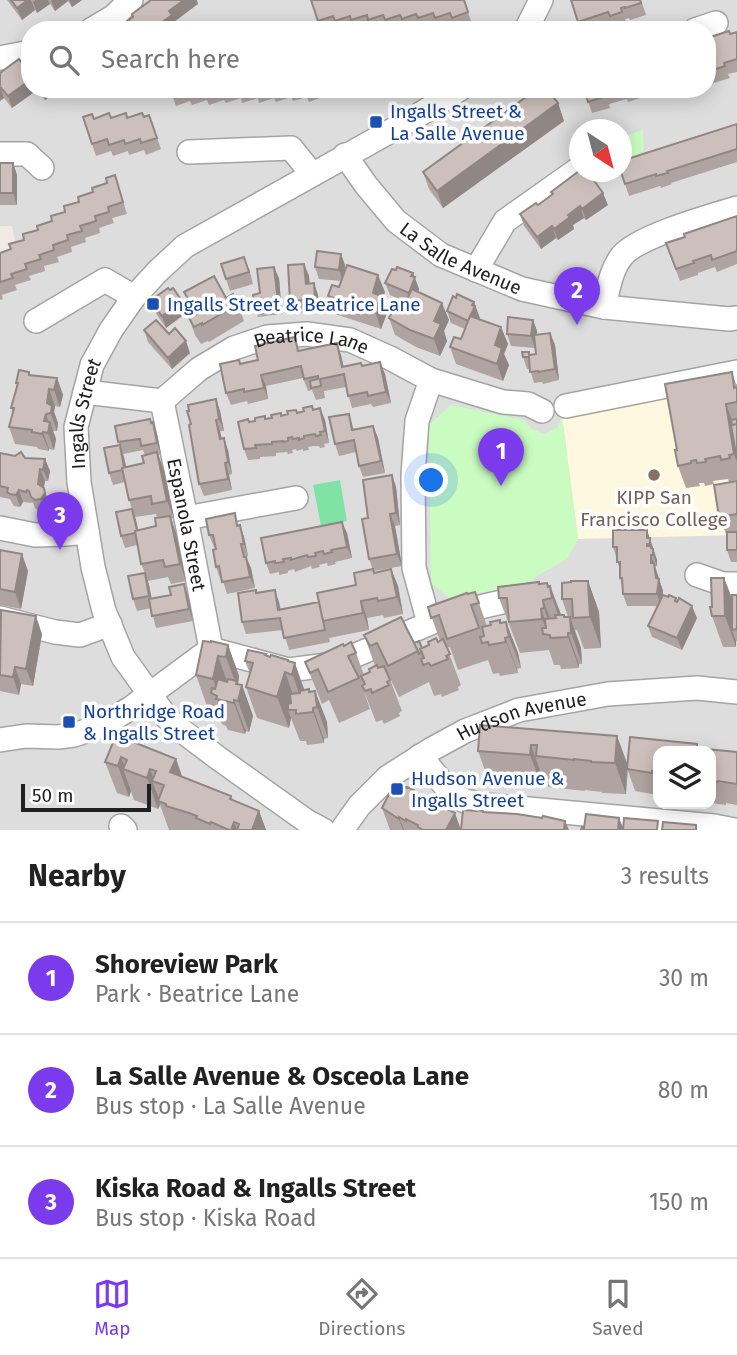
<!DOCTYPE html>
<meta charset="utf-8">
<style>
:root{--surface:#fff;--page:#f2f2f2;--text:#222;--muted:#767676;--line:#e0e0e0;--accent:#7c3aed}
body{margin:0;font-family:"Fira Sans",sans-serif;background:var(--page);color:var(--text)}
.controls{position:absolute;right:21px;bottom:21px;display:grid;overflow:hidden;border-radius:14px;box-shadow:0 4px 18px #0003}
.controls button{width:63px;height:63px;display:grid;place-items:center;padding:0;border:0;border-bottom:2px solid var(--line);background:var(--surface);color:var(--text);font:35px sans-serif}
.compass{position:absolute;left:569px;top:119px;width:63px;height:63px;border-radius:50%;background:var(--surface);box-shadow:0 4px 18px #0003;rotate:144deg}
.scale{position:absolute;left:21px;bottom:18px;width:130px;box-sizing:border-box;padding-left:7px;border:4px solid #202020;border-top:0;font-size:19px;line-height:24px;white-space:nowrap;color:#202020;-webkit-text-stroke:5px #fff;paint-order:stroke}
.you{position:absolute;left:432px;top:481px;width:24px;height:24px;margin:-18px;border:5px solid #fff;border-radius:50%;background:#1a73e8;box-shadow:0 0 0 10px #1a73e833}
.badge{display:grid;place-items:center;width:46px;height:46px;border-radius:50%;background:var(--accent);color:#fff;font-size:23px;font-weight:700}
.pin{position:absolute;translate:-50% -58px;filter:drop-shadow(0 2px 4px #0008)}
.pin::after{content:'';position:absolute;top:37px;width:24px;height:21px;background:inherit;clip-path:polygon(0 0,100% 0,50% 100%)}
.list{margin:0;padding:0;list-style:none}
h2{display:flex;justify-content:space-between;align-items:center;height:91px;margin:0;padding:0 28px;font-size:30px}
h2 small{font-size:23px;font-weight:400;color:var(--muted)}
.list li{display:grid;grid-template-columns:46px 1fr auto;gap:21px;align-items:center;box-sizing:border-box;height:112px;padding:0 28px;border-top:2px solid var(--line)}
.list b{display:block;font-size:26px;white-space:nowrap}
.list p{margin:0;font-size:23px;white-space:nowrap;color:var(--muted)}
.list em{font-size:23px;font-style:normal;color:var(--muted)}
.icon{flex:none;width:38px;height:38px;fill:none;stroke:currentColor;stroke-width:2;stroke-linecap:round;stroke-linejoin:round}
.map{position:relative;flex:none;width:737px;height:830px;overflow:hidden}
.search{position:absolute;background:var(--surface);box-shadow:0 4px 18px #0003;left:21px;right:21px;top:21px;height:77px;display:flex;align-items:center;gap:18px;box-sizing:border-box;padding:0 24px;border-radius:28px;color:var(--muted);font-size:26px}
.sheet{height:427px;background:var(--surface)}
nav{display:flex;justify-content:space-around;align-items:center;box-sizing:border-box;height:98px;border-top:2px solid var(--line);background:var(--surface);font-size:19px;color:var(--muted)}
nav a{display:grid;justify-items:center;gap:4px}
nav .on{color:var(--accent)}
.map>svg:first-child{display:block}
.residential{fill:#dedddd;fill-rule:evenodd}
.education{fill:#fff8e0}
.park{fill:#cafcc1}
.pitch{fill:#80e3a6}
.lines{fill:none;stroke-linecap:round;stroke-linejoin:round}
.minor-casing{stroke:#a4a4a4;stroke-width:26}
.minor{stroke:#fff;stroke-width:23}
.wall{fill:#b0a4a2;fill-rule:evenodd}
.shaded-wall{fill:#908684}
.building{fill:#cdbfbc;stroke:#908684;stroke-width:2}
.transit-dot{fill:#1a4fb4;stroke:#fff;stroke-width:2.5}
.education-dot{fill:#8d6e63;stroke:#fff;stroke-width:2.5}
.labels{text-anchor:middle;stroke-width:7;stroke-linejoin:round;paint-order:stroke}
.transit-label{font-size:19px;fill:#164399;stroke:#fff;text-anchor:start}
.street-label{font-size:19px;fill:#202020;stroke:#fff}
.education-label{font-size:19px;fill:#785e54;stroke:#fff}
</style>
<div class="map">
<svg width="737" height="830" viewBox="0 0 737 830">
<rect width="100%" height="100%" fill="#f1eae6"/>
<path class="residential" d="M0 0H737V830H0V263L17 249 12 226H0ZM30 30H707V89H30ZM580 130H622V172H580ZM658 751H711V804H658Z"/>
<path class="education" d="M737 385V535L578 539 562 416Z"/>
<path class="park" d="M643 130 644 150 625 165 622 163V137Z
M451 405 524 420 533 430 545 434 557 428 562 416 578 539 567 559 542 573 523 586 449 598 431 583 429 425Z"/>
<path class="pitch" d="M340 480 347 521 321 526 313 485Z"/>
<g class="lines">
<defs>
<g id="minor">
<path d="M91 30 113 17 131 0"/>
<path d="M526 30 541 0"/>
<path d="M695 30 716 23"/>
<path d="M0 58 30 52"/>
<path d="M189 152 291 148 312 174"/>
<path d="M0 154H27L42 168"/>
<path id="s1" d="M345 155 366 185 396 221 441 255 522 289 604 307 729 319 737 318"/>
<path d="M476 270 505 221 577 170"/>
<path d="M604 307C608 290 611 269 622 256 638 236 711 216 737 208"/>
<path d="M36 321 105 280 134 297"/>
<path id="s2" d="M85 392 162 401 199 369 234 348 267 337 307 334 350 340 390 358 431 380 503 402 528 404 542 411"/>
<path id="s3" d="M162 401 186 518 211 649"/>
<path d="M566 406 737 372"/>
<path d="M186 518 296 498"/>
<path d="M0 528 35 535 66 534 87 532"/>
<path d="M697 575 723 584H737"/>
<path d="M0 618 55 632 80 635 110 624"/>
<path d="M429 623 414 568 413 475 417 421 431 380"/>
<path d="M0 740 26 736 58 737 74 735 101 726 131 708 211 649 289 670 335 664 454 613 532 595"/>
<path d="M420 756 452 794 465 801 486 805 714 826 735 830"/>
<path d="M121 826 125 830"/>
<path id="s4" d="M323 830 308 822 218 758 173 724 164 714 123 657 104 611 93 567 79 482 76 427 92 365 111 330 134 297 158 271 185 246 414 118 460 89"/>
<path id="s5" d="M342 830 359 806 388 777 432 749 465 731 519 710 608 694 697 688 737 692"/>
</g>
</defs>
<use href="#minor" class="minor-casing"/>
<use href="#minor" class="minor"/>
</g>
<path class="wall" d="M7 0H82L72 7 68 1 55 11 50 4 37 13 35 10 22 20Z
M311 0H464L472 24 456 29 454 25 439 30 437 25 422 30 421 26 409 30H406L405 26 395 30H388L387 27 377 30H372L371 27 362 30H355L354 27 347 30H338L337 27 330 30H321Z
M571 0H641L646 15 630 20 629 18 625 19 626 23 614 28 612 24 595 30H581Z
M737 32V72L728 74 730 78 707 85V38Z
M0 73 30 89H59L45 100 37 90 12 108 4 98 0 101Z
M170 89H323L325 96 309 102 307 97 293 101 291 97 276 102 274 98 259 103 258 98 242 103 241 98 226 103 224 100 209 105 207 100 192 105 190 101 176 106Z
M584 89H657L651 91 652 94 628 102 627 99 609 104 610 108 592 113Z
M558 103 564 121 443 208 429 189 423 172Z
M149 115 161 149 146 155 144 150 129 155 128 151 113 156 111 151 96 156 83 117 94 119 144 117Z
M737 124V162L671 183 672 184 661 188 660 186 629 196 621 172Z
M0 163H13L17 175V205H0Z
M115 175 127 214 112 218 114 223 99 228 100 233 85 238 86 242 71 247 72 252 57 257 59 262 44 266 45 271 29 276 31 280 15 285 17 290 2 295 3 299 0 300V253L11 249 107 183Z
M551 192 608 205 586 220 584 218 573 225 574 229 558 240 556 238 541 249 524 226 520 214 538 205 552 194Z
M737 216V264L717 272 715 267 698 273V275L680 281 666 243Z
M221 264 249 268 253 284 230 291Z
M304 264 309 276V283H314L318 295 319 311 294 313 290 301Z
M345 265 344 272 385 292 382 300 387 313 381 329 335 314 328 296 339 287 341 281 319 279 315 267Z
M413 273 419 289 418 292 449 320 444 331 447 341 440 356 416 347 395 335 389 318 401 311 406 302 390 295 385 283Z
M279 278 282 314 258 317 254 305 260 293Z
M184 292 226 298 238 304 244 321 209 342 208 341 201 344 195 335 189 318 194 315Z
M154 298 182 301 186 313 166 328 157 315 152 303 155 301Z
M474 302 479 319 501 327 508 344 504 354 509 365 503 381 456 364 450 347 461 339 465 329 451 323 447 311Z
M533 320 537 331V335L550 333 555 345 559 380 543 384 542 382 534 383 530 369H527L523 357 536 354 535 348 511 346 507 334Z
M144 330 169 334 190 353 172 369 148 342Z
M300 351 341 355 344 367 362 366 380 362 385 374 391 403 373 407 371 404 352 408 346 387 324 391 325 398 316 400 312 390 308 391 303 378 266 386 268 399 248 404 247 401 231 405 226 393 240 363Z
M732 372 737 387V480L729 482 728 479 713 481 714 484 705 486 704 483H699L700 486 686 488 678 466 677 450Z
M30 375 57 378 63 395 60 407 55 406 54 412 58 423 57 431H53L56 439 54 450 49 449V451L38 449 37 447 15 444 9 427 13 413 11 408 17 385 16 383Z
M216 399 220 411 224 431H220L222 439 228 450 232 474 229 475 232 490 204 496 199 484 191 424Z
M313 409 325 420 329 443 324 444 325 447 320 448 319 446H313L308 447 309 450 303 451V449L297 451 296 449 292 450 293 453 288 454 287 452 276 453V456L260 457V459L248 460 244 449 249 422Z
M349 414 354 430 373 426 378 438 385 473 363 477 359 466 356 452 339 456 335 444Z
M153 422 157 434 161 454 158 455 164 470 174 518H171L176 533 186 581 171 584 168 577 148 581 152 599 171 595 184 584 188 596 193 621 156 628 151 608 137 611 133 599 145 573 141 564 137 545 125 548 121 536 132 509 129 500 125 482 113 485 109 473 119 445 115 426ZM143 450 145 455 144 463 126 467 123 454ZM156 514 157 518 156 526 138 530 135 517Z
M0 453 25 458 45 459 50 471 48 481H45L44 488 49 505 45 510 39 511 35 508 33 503 31 502V503L23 502 20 507 14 506 12 503 10 499 0 497Z
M392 475 396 487 400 525 395 526 402 566 373 571 374 573 391 569 398 586 403 614 384 618 383 615 367 618 369 630 329 638 330 642 289 650 283 630 246 634 242 622 257 593 279 602 281 610 319 602 356 585 373 570 369 559 368 518Z
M737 481V562H731L727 550V534H726L719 517Z
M239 525 244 537 248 556 246 557 251 568 255 588 227 594 222 578H220L216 567V547H214L209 535Z
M647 530 657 560V566H655L663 591V595L668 597 676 598 677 602 697 618 682 650 652 637 648 626 658 606H627L623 594 622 586 620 578V570L613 547Z
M347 533 352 558 335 562 336 564 328 566 327 563 319 565 320 567 312 569 311 566 295 572 294 569 288 571V573L279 575V572L270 574 266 563Z
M0 550 28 571 21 609 0 605Z
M724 578 732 598 737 595V641H736V647H723L712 616V607Z
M588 581 599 612 601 648 584 649 577 630H575L581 648 582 664H579V668L561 669 560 665H554L549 650 520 653 499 598 540 584 547 583 549 587 550 586 561 615H564L565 617H568L562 599Z
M475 592 487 626 506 622 518 653 521 668 517 669 518 673 500 676 499 673 493 674 488 660 458 670 450 647 447 648 461 685 458 687 459 690 442 697 441 694 434 696 421 660 429 682 399 697 388 674 402 711 399 713 400 716 384 724 382 720 376 722 362 686 370 709 339 723 329 700 322 704 305 662 344 646 356 653 364 675 370 672 375 666 364 635 414 643 422 648 440 641 428 607Z
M0 613 42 634 33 686 21 684 19 695 0 691Z
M228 645 239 676 238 684 242 685 253 716 249 732 246 731 245 734 228 730 226 726 222 724 216 708 207 706 196 675Z
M266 655 289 662 305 690 309 689 310 692 315 691 327 722 328 738 324 739V743L307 745 306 741H300L291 718 289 728 257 718 246 687 250 674 245 661Z
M480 725 617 736 628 765 630 737 697 744 698 748 737 752V805L726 803V805L711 803V751H658V795L635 791 628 771 626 794 602 793V792L585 790V791L548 787 544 776H542V786L489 782 478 751Z
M116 735 176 759 182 777 231 796 233 800 259 811 266 830H169L160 805 158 809 134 800 131 791 129 797 117 793 105 762Z
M415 793 461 829 484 812 569 830H390L382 808Z"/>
<path class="shaded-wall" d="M28 0H31L35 10 22 20 17 8Z
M35 0H48L50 4 37 13 33 2Z
M51 0H67L68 1 55 11Z
M69 0H82L72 7Z
M184 0H197L198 4 174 22 176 26 171 30H151L169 11Z
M30 80V89L37 90 12 108 8 96Z
M0 87 4 98 0 101Z
M41 89H59L45 100Z
M558 103 564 121 443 208 437 191Z
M13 163 17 175V205L13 193Z
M603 193 608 205 586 220 582 209Z
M580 206 584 218 573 225 574 229 558 240 554 229 568 215Z
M552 226 556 238 541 249 537 237Z
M341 254 345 265 343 281 339 270Z
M304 264 309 276 311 295 306 284Z
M274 267 279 278 282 314 278 303Z
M413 273 419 289 413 305 409 293Z
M378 275 385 292 382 300 387 313 381 329 375 312 373 293Z
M314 283 318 295 319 311 315 299Z
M182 301 186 313 166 328 162 316Z
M474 302 480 318 473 333 469 321Z
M442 303 449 320 444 331 447 341 440 356 434 339V321Z
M533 320 537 331 535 348 531 336Z
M501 327 508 344 504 354 509 365 503 381 497 364 495 345Z
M550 333 555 345 559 380 555 369Z
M186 341 190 353 172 369 168 358Z
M337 343 341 355 346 379 342 367Z
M380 362 385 374 391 403 386 392Z
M261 375 266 386 268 399 264 388Z
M57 378 63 395 60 407 54 390Z
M49 389 55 406 54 412 58 423 57 431 47 403Z
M216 399 220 411 224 431 219 419Z
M726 404 734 426 737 462 734 454Z
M320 408 325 420 329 443 325 431Z
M46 414 49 425 50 422 56 439 54 450 44 421Z
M216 420 220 431 224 451 220 439Z
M153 422 157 434 161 454 157 443Z
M373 426 378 438 385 473 381 461Z
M43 432 49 449V451L42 434Z
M224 438 228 450 232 474 228 462Z
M120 445 124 457 129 481 125 470Z
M157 452 164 470 174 518 167 501Z
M45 459 50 471 48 481 43 470Z
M225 463 229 475 232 490 228 479Z
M40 469 45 481 42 496 38 484Z
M392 475 396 487 400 525 396 513Z
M44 488 49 505 45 510 41 499Z
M19 490 23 502 20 507 16 495Z
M132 509 136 520 141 544 137 533Z
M390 514 395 526 402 566 397 554Z
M170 516 176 533 186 581 180 564Z
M342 522 347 533 352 558 347 547Z
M240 525 244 537 248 556 244 544Z
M647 530 657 560V566L647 538Z
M22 554 28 571 21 609 15 592Z
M651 555 663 591 661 606 657 594 651 563Z
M246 557 251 568 255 588 250 577Z
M391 569 398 586 403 614 397 597Z
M145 573 149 585 153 608 149 596Z
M724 578 736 609 732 630 736 641V647L725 616Z
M588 581 599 612 601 648 590 617Z
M547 583 551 594 550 586 562 617 563 629Z
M184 584 188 596 193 621 189 609Z
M275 590 279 602 282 622 278 610Z
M543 600 555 631V640L544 608Z
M361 601 367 618 369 630 363 613Z
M692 606 697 618 682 650 677 638Z
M541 609 552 638 550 635 548 634 542 619Z
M36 616 42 634 33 686 26 669Z
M570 617 581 648 582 664 571 633Z
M506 622 518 653 521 668 509 637Z
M568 633 579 664V668L568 637Z
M505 638 517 669 518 673 506 642Z
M228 645 239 676 238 684 242 685 253 716 249 732 238 701 240 695 226 657Z
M218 656 229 687 221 700 213 679Z
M288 660 293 673 295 663 306 695 303 706Z
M15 667 21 684 19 695 13 677Z
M285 672 296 703 288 710 291 718 289 728 277 697Z
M315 691 327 722 328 738 317 707Z
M234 700 246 731 245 734 234 703Z
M313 708 324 739V743L313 712Z
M617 736 628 767 627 769 626 794 615 763Z
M531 745 542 776V786L530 755Z
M121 757 126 770 123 769 131 791 129 797 118 766Z
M176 759 187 790 170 772Z
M150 769 155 782 152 781 160 801H158L160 805 158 809 147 778Z
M259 811 266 830H252Z
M455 813 461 830H446Z
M399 817 404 830H403L399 819Z
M619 818 624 830H618Z
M565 821 569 830H564Z
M234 822 237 830H231Z"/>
<path class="building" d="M11 0H28L17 8Z
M151 0H184L169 11 172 15 151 30H116L133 17 132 14Z
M311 0H464L468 12 452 18 450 13 435 18 433 13 418 18 416 14 402 19 400 15 385 20 383 15 368 20 367 15 351 20 350 16 335 21 333 16 318 21Z
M571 0H640L641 3 625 8V7L621 8 622 12 610 16 608 12 578 22Z
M729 31 730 34 737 32V59L724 63 725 66 707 72V38Z
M19 59 26 69 30 66V80L8 96 0 87V73Z
M170 89H201L187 94 186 89 172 94Z
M203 89H217L204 93Z
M537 89H547L558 103 437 191 423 172Z
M584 89H615L605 93 606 96 588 102Z
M109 113 111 118 126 113 127 118 142 113 144 117 149 115 157 138 141 143 140 139 125 144 124 140 109 145 107 139 92 144 83 117 92 114 94 119Z
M737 124V149L667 171 668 173 656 176V174L625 184 621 172V161Z
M0 163H13V193H0Z
M579 171 588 172 603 193 582 209 580 206 568 215 570 217 554 229 552 226 537 237 520 214 536 203 538 205 553 194 551 192Z
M115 175 123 202 108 207 109 212 95 216 96 221 80 226 82 231 67 235 68 240 53 245 54 250 39 255 41 259 25 264 27 269 11 274 13 278 0 282V253L11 249 9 244 24 240 23 234 38 230 37 226 52 221 51 216 65 212 64 206 79 202 78 197 93 192 92 188 107 183 106 178Z
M737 216V251L712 260 711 255 693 261 694 263 676 269 666 243 685 237 684 234Z
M317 251 341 254 339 270 315 267Z
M244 257 249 272 226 279 221 264Z
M304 264 306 284 314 283 315 299 290 301 288 265Z
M347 265 378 275 373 293 381 296 375 312 328 296 332 285 339 287Z
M274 267 278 303 254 305 253 295 260 293 257 269Z
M397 267 413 273 411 276 415 277 409 293 385 283 392 269 396 270Z
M214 276 226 298 233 294 238 304 202 325V323L194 327 189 318 197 314 184 292Z
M168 288 170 290 173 288 182 301 162 316 152 303 156 301 154 298Z
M412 289 442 303 434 321 441 324 434 339 410 330 389 318 394 308 401 311Z
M457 294 474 302 472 305 475 306 468 321 447 311 453 296 456 298Z
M470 316 501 327 495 345 502 348 497 364 450 347 454 337 461 339Z
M508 317 533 320 531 336 507 334Z
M156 320 169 334 175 328 186 341 168 358 144 330Z
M550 333 555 369 539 372 538 371 530 372 529 357H523L522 352H529V355L536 354 534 335Z
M295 337 298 351 337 343 342 367 361 363 362 366 380 362 386 392 368 396 367 392 348 396 344 374 320 379 321 386 311 388 310 381 318 379V376L304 379 301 366 261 375 264 388 244 392V389L226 393 220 364 239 360 240 364 258 360 255 346Z
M19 370 29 372V375L57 378 54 390 49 389 47 403 52 406 51 413 46 414 44 421 50 422 48 433 43 432 42 434 32 432V430L9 427 14 408H11L18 383H16Z
M732 372 734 388 737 387V402L726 404 734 454 729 455 730 458 721 460 720 456 705 459 706 462 697 463 696 460 691 461V463L678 466 675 450H677L665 384Z
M216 399 219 419 216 420 220 439 224 438 228 462 225 463 228 479 199 484 189 425 191 424 187 411H189L188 405Z
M312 406 313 410 320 408 325 431 320 432 321 435 316 436 315 434 309 435 304 436V438L299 440V438L293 439 292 437 288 438V441L283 442V441L272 442V444L255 445 256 448 244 449 238 422 248 419 249 422 255 421V418L265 416V419L272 418 271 415 281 413V416L288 414 287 411 296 410 297 413 304 411 303 408Z
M349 414 352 430 373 426 381 461 359 466 354 440 335 444 329 417Z
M150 419 151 423 153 422 157 443 141 446 140 439 118 442 115 426Z
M737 419V424L732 425 731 420Z
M737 424V460L731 425Z
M120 445 124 467 122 468V470L109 473 104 448Z
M21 452 25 458 45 459 43 470 40 469 38 484 44 488 45 493 41 499 35 500 31 497 29 491 27 490 26 492 19 490 16 495 10 494 7 492 8 488 0 486V453L15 456Z
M157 452 167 501 152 504 151 496 129 500 122 468 144 463 142 456Z
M392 475 396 513 390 514 397 554 369 559 362 519 368 518 363 480Z
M737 481V514L719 517 714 485Z
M132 509 137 530 135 531V533L121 536 116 512Z
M235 513 237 526 240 525 244 544H241L244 557H246L250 577 222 582 219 566 216 567 213 550 216 549 213 535H209L206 519Z
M170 516 180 564 165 567 163 560 141 564 135 531 156 526 155 518Z
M342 522 347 547 331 550 332 552 324 554 323 551 315 553 316 556 308 557 307 555 291 560V558L283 559 284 562 275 563V561L266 563 261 538Z
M613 530H647V538H650V544H647V546H651V548L653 549V555H651V563H654L656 578 659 579 657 594H623L622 578H620V562H617V547H613Z
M727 532H737V550H727Z
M0 550 22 554 15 592 0 589Z
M373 569 374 573 391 569 397 597 378 601 377 598 361 601 363 613 323 621 317 593 356 585 354 573Z
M145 573 149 596 133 599 128 576Z
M711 578H724L725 616H712L710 607H712Z
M571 581H588L590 617 573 618 572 599H562V583L571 582Z
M539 582V584L547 583 548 587 550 586 552 598 543 600 544 608 541 609 542 619 509 622 507 598H499L498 587Z
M184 584 189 609 152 616 149 599 171 595 169 587Z
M256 590V593L275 590 278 610 319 602 325 630 284 638 280 618 242 622 238 593Z
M475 592 479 603 471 605 479 628 447 639 439 615 431 618 428 607 467 593 468 594Z
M663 595 668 597 669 595 676 598 675 601 677 602 679 598 692 606 677 638 648 626Z
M732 595H737V629L732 630Z
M1 610 36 616 26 669 15 667 13 677 0 675Z
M555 615H564V617H570L571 633H568V637L550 638V635L543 634 542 628H546L545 619 556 618Z
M401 617 418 651 388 666 377 643 370 646 364 635Z
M500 620V623L506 622 509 637 505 638 506 642 489 645 488 642 482 643 480 637 484 636 482 627 491 625 490 622Z
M436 638 438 642 443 639 450 654 446 656 448 659 431 666 429 663 423 665 421 659 424 658 420 649 429 645 428 642Z
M203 641 211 642V641L228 645 226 657 218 656 213 679 196 675Z
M419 641 422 648 420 649 422 652 419 654 414 643Z
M351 642 356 653 348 656 359 678 328 692 318 669 310 673 305 662 343 644 344 646Z
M248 650 266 654 265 655 270 657 271 655 288 660V661L295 663 292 675 285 672 277 697 246 687 253 663 245 661Z
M377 665 378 668 384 666 390 680 387 682 389 685 372 693 371 689 365 691 362 686 365 684 361 676 370 672 369 669Z
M218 679 227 682 228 679 237 681 236 684 242 685 238 701 234 700V703L216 699 217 696 211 693 212 688 215 689Z
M309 689V692L315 691 317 707 313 708V712L296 714V710H288V704L291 703 290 694 300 693V691Z
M480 725 617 736 615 763 591 762V761L574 759V760L536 756 537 745H531L530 755 478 751Z
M116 735 176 759 170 772 231 796 230 799 259 811 252 830H237L239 824 234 822 231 830H229L211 822 210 824 196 818 197 816 189 813 166 806V804L158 801 164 785 152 781 156 771 150 769 147 778 123 769 127 760 121 757 118 766 105 762Z
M630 737 697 744V748L737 752V784L718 781 717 782H711V751H658V772L652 771V773L627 769Z
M395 782 407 788V787L414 790 413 792 455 813 446 830H423L418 827V825L406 819V821L399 817V819L382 808Z
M463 810 477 811V810L483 811V812L517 814 542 818 543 816 565 821 564 830H461Z
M586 814 619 818 618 830H581L582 827 584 828Z
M624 818 658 821 657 830H623Z
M663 822 696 825V830H662Z"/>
<g class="transit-dot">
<rect x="369" y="115" width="14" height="14" rx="3.5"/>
<rect x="146" y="297" width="14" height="14" rx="3.5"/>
<rect x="62" y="715" width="14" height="14" rx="3.5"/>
<rect x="390" y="782" width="14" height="14" rx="3.5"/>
</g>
<circle class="education-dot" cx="654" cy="475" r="7"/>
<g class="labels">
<g class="transit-label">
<text x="390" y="118">Ingalls Street &amp;<tspan x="390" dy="22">La Salle Avenue</tspan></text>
<text x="167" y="311">Ingalls Street &amp; Beatrice Lane</text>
<text x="83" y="718">Northridge Road<tspan x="83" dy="22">&amp; Ingalls Street</tspan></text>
<text x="411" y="785">Hudson Avenue &amp;<tspan x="411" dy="22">Ingalls Street</tspan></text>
</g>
<g class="street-label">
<text dy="7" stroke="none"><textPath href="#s1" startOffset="159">La Salle Avenue</textPath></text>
<text dy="7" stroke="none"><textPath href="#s2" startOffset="247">Beatrice Lane</textPath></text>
<text dy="7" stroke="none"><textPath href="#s4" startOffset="518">Ingalls Street</textPath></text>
<text dy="7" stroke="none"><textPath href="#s3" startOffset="126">Espanola Street</textPath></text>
<text dy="7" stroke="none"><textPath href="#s5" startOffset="219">Hudson Avenue</textPath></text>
</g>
<g class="education-label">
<text x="654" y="504">KIPP San<tspan x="654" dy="22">Francisco College</tspan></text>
</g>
</g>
</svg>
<div class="controls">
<button><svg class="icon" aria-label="layers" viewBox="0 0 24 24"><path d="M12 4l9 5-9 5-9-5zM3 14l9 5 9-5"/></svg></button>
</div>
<svg class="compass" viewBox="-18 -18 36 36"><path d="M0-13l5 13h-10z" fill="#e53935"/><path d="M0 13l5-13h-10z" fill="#767676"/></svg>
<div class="scale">50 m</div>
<div class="you"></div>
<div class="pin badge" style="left:501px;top:486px">1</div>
<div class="pin badge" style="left:577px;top:325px">2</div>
<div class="pin badge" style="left:60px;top:550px">3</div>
<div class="search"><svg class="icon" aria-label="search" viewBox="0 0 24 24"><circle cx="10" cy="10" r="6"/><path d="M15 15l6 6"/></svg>Search here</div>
</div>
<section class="sheet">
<h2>Nearby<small>3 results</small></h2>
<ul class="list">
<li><span class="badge">1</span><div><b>Shoreview Park</b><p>Park · Beatrice Lane</p></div><em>30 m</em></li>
<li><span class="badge">2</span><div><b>La Salle Avenue &amp; Osceola Lane</b><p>Bus stop · La Salle Avenue</p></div><em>80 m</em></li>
<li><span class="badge">3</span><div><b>Kiska Road &amp; Ingalls Street</b><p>Bus stop · Kiska Road</p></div><em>150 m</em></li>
</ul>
</section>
<nav>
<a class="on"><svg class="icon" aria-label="map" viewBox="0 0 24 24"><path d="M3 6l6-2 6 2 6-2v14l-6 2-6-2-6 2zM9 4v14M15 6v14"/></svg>Map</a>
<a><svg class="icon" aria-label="directions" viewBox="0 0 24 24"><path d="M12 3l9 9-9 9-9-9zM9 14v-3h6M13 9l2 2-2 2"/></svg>Directions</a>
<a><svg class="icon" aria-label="saved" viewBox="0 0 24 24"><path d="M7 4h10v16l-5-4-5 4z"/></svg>Saved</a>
</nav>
